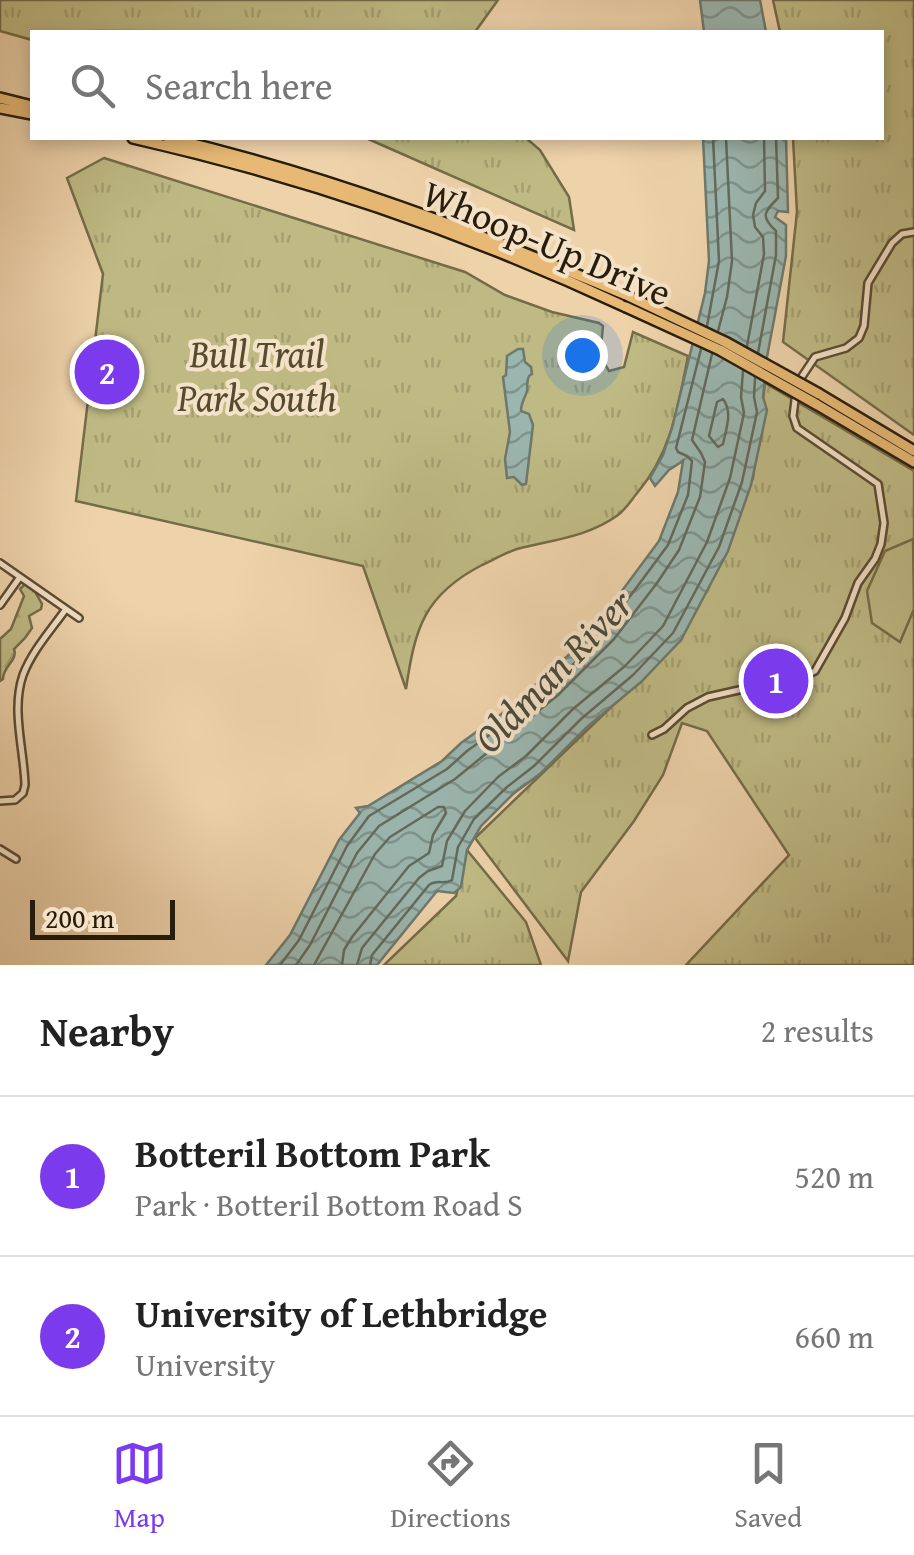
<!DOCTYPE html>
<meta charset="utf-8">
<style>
body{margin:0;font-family:"Gentium Book Plus",serif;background:#f2f2f2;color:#222}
.scale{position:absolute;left:30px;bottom:25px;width:145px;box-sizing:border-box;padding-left:10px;border:5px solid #281d0b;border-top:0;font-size:28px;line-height:35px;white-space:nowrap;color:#281d0b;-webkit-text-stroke:8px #f4e2c8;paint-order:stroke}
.you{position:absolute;left:582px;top:355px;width:35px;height:35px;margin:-25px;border:8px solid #fff;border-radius:50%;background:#1a73e8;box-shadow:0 0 0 15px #1a73e833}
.badge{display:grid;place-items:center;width:65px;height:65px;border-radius:50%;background:#7c3aed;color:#fff;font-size:32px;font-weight:700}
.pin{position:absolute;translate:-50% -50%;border:5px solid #fff;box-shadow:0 2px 10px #0006}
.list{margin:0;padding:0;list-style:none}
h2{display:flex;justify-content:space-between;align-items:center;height:130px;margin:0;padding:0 40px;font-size:42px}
h2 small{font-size:32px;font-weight:400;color:#767676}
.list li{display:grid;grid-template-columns:65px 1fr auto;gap:30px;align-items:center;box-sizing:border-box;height:160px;padding:0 40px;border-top:2px solid #e0e0e0}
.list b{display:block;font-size:38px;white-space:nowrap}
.list p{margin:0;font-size:32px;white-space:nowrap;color:#767676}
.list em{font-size:32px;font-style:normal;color:#767676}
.icon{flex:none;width:55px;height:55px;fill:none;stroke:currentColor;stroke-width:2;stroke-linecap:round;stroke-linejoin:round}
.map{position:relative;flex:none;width:914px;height:965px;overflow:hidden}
.search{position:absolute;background:#fff;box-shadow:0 5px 15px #0003;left:30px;right:30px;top:30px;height:110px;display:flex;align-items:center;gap:25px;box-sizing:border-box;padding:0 35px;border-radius:0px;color:#767676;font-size:38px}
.sheet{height:450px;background:#fff}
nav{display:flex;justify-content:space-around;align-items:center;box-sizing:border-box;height:140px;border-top:2px solid #e0e0e0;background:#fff;font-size:28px;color:#767676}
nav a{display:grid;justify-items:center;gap:5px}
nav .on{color:#7c3aed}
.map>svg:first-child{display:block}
</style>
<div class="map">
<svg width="914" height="965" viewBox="0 0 914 965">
<defs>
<pattern id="forest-firs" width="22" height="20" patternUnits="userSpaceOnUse" patternTransform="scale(2.5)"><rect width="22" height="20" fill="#bfba84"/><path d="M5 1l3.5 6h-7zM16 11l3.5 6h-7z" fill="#a49f71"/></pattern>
<pattern id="park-tufts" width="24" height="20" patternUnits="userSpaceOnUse" patternTransform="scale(2.5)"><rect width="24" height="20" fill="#bfba84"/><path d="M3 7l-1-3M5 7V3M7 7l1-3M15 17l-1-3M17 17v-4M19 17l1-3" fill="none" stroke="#a49f71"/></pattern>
<pattern id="water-waves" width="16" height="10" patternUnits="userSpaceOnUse" patternTransform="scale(2.5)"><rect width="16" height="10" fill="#9bb6af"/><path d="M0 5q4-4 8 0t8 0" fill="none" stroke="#7e938d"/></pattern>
</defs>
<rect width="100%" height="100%" fill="#eed2aa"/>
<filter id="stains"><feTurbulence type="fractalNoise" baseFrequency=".002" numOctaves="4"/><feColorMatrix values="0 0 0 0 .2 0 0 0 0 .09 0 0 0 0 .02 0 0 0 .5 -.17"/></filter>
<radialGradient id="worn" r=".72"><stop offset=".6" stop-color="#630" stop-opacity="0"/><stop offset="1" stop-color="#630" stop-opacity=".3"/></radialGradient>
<!-- forest -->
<path fill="url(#forest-firs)" stroke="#746c48" stroke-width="2.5" d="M25,584L34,590L42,604L41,609L29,616L32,628L25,638L14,649C18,661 3,666 3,679L0,681V639L11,629L24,596L20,589Z"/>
<!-- park -->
<path fill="url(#park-tufts)" stroke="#746c48" stroke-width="2.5" d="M0,0H498L475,32L99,31L32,32V40L0,31Z
M773,0H914V435L783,342L797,212L793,138H882V32H780Z
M366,138H526L540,150L569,197L574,230Z
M104,158L465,272L505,295L552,312L599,323L603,326L600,356L609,371L624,367L633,332L688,356C678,406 672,451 638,492C632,499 626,509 618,515C588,537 552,540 517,549C505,553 493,560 482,565C424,595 415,628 406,689L363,566L76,501L103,274L67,178Z
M765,383L914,471V965H686L789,855L707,731L682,723L663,775L634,821L581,892L568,961L475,838L681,640L753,478Z
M467,850L526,922L541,965H384L456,896Z"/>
<!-- garden -->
<path fill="#bfba84" stroke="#746c48" stroke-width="2.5" d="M913,539L914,609L900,642L872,623L867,591L885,551Z"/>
<!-- water -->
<path fill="url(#water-waves)" stroke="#6d796d" stroke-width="2.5" d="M700,0H760L766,32H704Z
M703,138H786L788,212L778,211L775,217L786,225V256L767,357L763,397L767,410L751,485L728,551L681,640L641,682L587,727L541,773L513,794L481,826L467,850L461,887L454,893L437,891L377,965H266L290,935L339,840L360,813L356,808L368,806L442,761L461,743L507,710L572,652L598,623L659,541L678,492L683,461L669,470L655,486L650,478L663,455L672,428L705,293L709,261Z
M518,349H523L525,362L531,367L532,374L529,376C526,382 528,386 527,391C525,398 521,403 521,411L529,414L533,425L526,484L522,485L514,477L507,478L505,459L510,432L503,377L506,375L507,356Z"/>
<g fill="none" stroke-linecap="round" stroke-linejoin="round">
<!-- shore -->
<path stroke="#626a5d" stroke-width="2.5" d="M707,326L719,261L713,138
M718,331L727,297L732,261L726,138
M747,346L764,254L763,237L755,227L753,215L756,203L765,191L764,138
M758,353L776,255V231C760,216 764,212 778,198L776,138
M723,399C733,412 726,429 723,444L718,447L709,436L717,402Z
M280,965L299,940L347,846L369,816L447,769L467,751L513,718L579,659L605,630L668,545L688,495L692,461L687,456L678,452L676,448L701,349
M296,965L310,945L357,853L379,826L455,779L558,695L614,639L657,583L679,550L700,497L705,462L701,453L692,440L712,354
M314,965L375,854L390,837L438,807H444L446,813L433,835L429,853L409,866L352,937L344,950L342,965
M357,965L362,948L419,878L428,871L442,866L447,841L465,811L498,777L526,756L573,709L625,666L663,626L707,542L730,478L744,413L741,397L743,371
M370,965L372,955L429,885C437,879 445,885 452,880L458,847L474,819L507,787L534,766L581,719L633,675L673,633L719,547L742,482L757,412L754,397L755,378"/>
<!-- minor casing -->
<g stroke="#5a4a33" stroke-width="10">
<path id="minor" d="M799,381L815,357L846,348L859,338L864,326L868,283L892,243L902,234L914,232
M0,563L79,618
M0,605L20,577
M652,735L664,729L687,708L708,697L809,674L815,671L845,618L858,583L875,559L881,544L884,523L878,484L797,428L793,416L796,392
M0,801L15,800L23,793L25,785C24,749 11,710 23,675C32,651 51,630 66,609
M0,849L16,859"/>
</g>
<!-- highway casing -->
<g stroke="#281d0b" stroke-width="14">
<path id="highway" d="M0,98L32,106
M0,108L32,114
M133,138C304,177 468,233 626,307
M168,138C326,175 477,232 626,295
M819,394L914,451
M816,404L914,462"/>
</g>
<!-- minor -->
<use href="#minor" stroke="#f4e2c8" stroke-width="5"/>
<!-- highway -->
<use href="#highway" stroke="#e7b975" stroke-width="9"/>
<!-- highway-bridge casing -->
<g stroke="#281d0b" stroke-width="14" stroke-linecap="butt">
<path id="highway-bridge" d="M626,295L725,342L819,394
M626,307L720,350L816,404"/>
</g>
<!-- highway-bridge -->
<use href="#highway-bridge" stroke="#e7b975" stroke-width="9"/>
</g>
<g text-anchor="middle" stroke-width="8" stroke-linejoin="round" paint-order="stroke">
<!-- street labels -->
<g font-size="38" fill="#281d0b" stroke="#f4e2c8">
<text transform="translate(547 243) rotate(23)" y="13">Whoop-Up Drive</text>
</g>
<!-- park labels -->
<g font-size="38" font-style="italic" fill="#554c2f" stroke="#f4e2c8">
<text x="257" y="367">Bull Trail<tspan x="257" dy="44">Park South</tspan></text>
</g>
<!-- water labels -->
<g font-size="40" font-style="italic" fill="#4a4b3c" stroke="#f4e2c8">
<text transform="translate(553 671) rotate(-46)" y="14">Oldman River</text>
</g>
</g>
<rect width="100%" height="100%" filter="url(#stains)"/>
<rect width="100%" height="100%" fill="url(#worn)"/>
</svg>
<div class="scale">200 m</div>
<div class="you"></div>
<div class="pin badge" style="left:776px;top:681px">1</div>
<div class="pin badge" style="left:107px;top:372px">2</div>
<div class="search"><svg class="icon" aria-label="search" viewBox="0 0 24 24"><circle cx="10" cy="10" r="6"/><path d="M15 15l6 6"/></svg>Search here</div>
</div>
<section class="sheet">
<h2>Nearby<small>2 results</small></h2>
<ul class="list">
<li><span class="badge">1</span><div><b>Botteril Bottom Park</b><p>Park · Botteril Bottom Road S</p></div><em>520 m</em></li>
<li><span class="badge">2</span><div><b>University of Lethbridge</b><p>University</p></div><em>660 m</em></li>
</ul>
</section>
<nav>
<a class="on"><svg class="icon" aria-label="map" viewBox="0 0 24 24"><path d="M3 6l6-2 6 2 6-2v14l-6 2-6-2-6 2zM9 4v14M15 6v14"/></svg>Map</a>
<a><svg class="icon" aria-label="directions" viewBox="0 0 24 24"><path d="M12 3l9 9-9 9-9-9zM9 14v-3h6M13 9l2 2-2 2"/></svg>Directions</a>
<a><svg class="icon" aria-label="saved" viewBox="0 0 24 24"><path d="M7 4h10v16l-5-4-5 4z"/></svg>Saved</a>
</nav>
